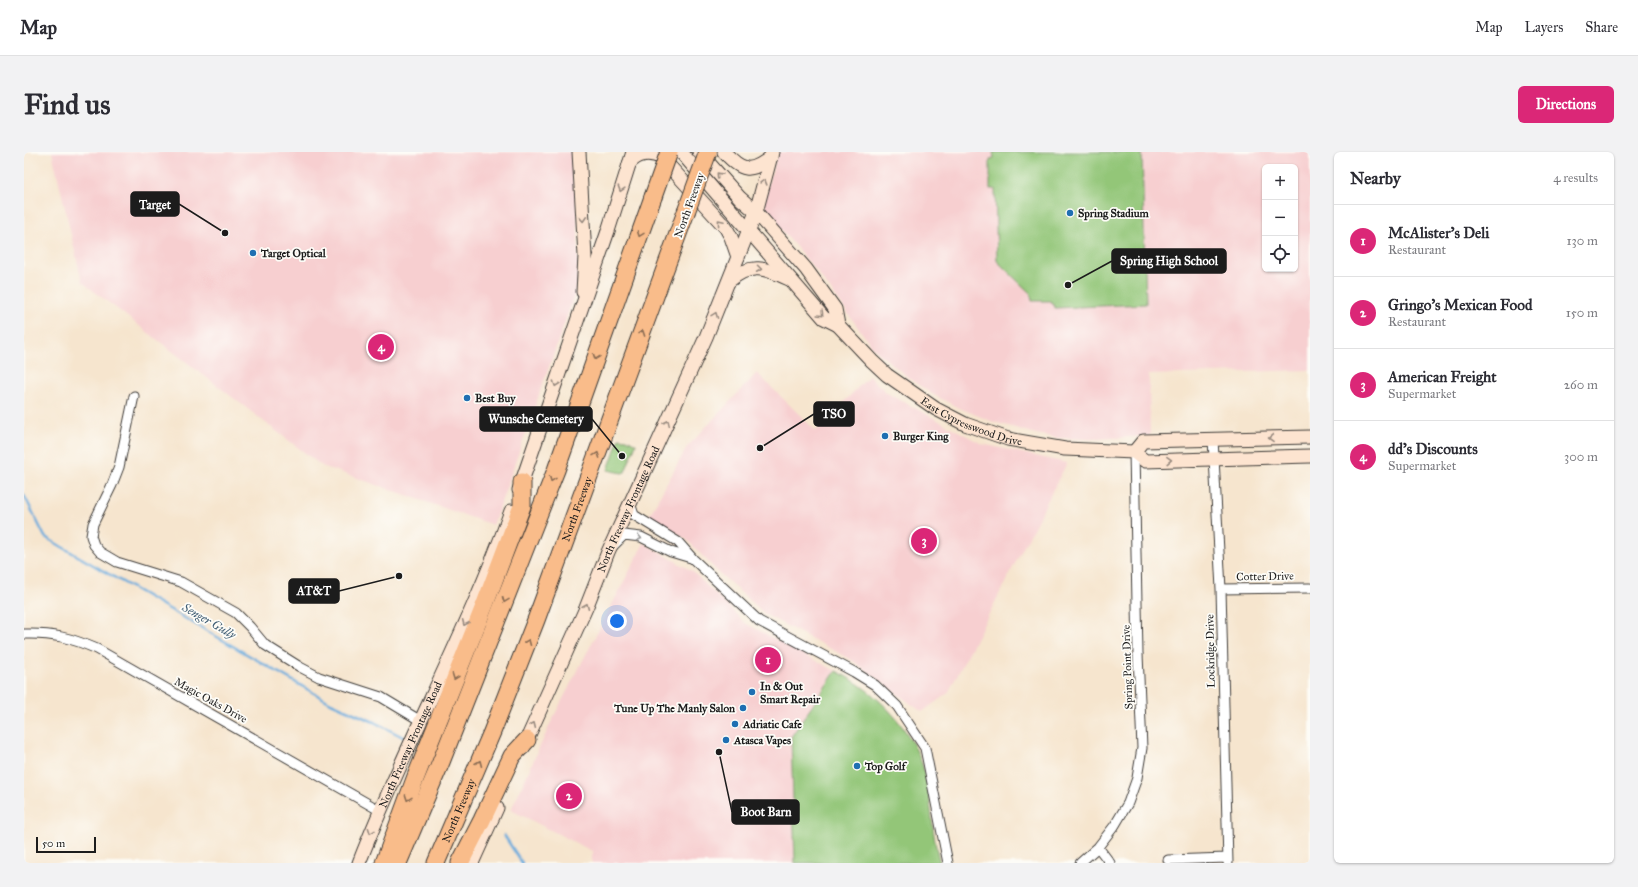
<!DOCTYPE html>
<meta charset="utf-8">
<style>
body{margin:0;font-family:"IM FELL Great Primer",serif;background:#f2f2f3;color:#2b2b33}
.controls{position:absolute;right:12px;top:12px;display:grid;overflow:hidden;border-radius:6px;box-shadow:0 1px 3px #0004}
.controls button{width:36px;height:36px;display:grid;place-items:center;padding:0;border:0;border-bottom:1px solid #e1e1e2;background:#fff;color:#2b2b33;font:20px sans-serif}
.scale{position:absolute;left:12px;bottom:10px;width:60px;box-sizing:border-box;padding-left:4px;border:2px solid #1c1c1c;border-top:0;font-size:11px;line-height:14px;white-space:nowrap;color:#1c1c1c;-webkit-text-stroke:3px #fdfcf7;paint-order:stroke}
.you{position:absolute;left:593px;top:469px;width:14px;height:14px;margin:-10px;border:3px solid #fff;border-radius:50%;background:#1a73e8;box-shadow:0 0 0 6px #1a73e833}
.badge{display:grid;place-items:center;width:26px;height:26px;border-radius:50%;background:#db2777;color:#fff;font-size:13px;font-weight:700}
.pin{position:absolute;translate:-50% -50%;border:2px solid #fff;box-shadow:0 1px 4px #0006}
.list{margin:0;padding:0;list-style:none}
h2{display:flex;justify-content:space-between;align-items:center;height:52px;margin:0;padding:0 16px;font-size:17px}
h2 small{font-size:13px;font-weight:400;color:#7c7c81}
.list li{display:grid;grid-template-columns:26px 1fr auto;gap:12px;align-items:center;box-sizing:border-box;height:72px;padding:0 16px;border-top:1px solid #e1e1e2}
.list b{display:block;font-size:15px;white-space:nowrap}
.list p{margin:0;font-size:13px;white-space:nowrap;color:#7c7c81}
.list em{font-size:13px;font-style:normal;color:#7c7c81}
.icon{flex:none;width:22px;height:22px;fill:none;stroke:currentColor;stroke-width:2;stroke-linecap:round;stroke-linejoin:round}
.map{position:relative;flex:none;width:1286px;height:711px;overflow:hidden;border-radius:6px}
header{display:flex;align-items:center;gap:24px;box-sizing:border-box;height:56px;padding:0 20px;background:#fff;border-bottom:1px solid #e1e1e2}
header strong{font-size:19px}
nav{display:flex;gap:22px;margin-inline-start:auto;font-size:14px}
.intro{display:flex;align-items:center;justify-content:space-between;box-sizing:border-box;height:96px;padding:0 24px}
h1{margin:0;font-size:28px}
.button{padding:10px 18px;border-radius:6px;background:#db2777;color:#fff;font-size:14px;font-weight:700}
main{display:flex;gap:24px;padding:0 24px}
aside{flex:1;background:#fff;border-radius:6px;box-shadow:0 1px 3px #0004}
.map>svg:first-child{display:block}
</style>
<header>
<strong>Map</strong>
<nav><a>Map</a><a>Layers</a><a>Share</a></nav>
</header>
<div class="intro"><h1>Find us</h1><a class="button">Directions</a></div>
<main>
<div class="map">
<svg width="1286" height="711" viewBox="0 0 1286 711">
<rect width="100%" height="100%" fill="#fdfcf7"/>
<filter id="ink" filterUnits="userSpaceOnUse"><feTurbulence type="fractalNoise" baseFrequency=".025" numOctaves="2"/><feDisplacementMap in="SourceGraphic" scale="8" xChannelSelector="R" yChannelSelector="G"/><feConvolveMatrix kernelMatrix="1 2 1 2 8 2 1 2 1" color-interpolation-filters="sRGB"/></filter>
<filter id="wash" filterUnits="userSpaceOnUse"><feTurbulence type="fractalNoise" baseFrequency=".012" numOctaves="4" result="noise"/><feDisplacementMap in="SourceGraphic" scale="16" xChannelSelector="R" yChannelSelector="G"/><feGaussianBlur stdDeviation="0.9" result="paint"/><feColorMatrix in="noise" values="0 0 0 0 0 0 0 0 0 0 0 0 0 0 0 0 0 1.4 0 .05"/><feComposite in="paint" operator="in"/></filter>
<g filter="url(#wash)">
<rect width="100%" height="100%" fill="#f6e5ce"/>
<!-- built -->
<path fill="#f7cfd0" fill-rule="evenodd" d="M28,0H552L555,130L469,373L298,314L58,130Z
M754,0H1286V218L1125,223L1126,284L1069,287L1033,286L1012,282L967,269L933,255L908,242L886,227L850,197L794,121L746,64L742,57L740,49L741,43ZM1241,15H1271V117H1241Z
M733,221L792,279L845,224L863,241L958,292L1043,311L924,541L898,560L826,507L742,463L693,419L663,388L625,364L663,295Z
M620,391L668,419L721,471L812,519L767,585L771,711H568V699L487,658L529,566Z"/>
<!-- green -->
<path fill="#93c678" stroke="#58714a" d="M969,0H1118L1122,152L1031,156L1030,152L1026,149H1008L1007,142L973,109L971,37H966V7L970,6Z
M595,286L603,287L612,292L601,320L598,321L584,318Z
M812,519C856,541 892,580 903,629C908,656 908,685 916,711H771L767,585Z"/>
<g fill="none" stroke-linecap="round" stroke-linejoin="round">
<!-- stream -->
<path stroke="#68abdd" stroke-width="2.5" d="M0,343L21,385L307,551L350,570L383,587
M480,683L498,711"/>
</g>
</g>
<g filter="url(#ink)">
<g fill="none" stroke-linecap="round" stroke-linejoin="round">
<!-- minor casing -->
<g stroke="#3d3a37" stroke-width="11">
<path id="minor" d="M110,244L95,315L88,333L69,372L67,384L70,393L76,400L93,410L157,430L212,461L226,475L241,493L276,515L295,525L357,545L397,569
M1189,287L1197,437L1204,711
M606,351L610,363L654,390L669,407L735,469L830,520L851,533L873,554L901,596L924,711
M589,394L600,383L617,385L647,400L667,406
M1197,437L1286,436
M0,482C29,481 47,486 73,497L355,658
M1074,695L1086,711
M1144,708L1203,706
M1056,711L1074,695L1091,673L1104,651L1113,626L1118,596L1114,502L1110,300"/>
</g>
<!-- secondary casing -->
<g stroke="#3d3a37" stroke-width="15">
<g id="secondary">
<path d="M555,0L561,104L559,140"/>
<path id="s1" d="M657,0L800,166L814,173L848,209L863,223L912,257L941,272L984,287L1041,297L1110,300L1121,309L1286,304"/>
<path d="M675,0L716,46L732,60L782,117L811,157L814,173"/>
<path d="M700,0C718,19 726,22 747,5"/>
<path d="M605,12C614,1 625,0 638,6L702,76L707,85L714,105"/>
<path d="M705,129C727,110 741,116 765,127"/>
<path d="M1110,300L1119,289L1286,285"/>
<path d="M495,338L584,79L609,0"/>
<path id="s2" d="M499,596L562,456L584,400L682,185L732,60L748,0"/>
<path id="s3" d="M335,711C381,592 444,479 487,359"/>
<path d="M448,711L473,656"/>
</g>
</g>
<!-- motorway casing -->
<g stroke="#3d3a37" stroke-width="19">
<g id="motorway">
<path d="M360,711L391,627L461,452L498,354V330"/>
<path d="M374,711L417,610L532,318L629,45"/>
<path id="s4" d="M412,711L468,580L512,468L662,60"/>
<path d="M436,711L458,668L488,604L503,588"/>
</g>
</g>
<!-- minor -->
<use href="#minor" stroke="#fff" stroke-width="9"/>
<!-- secondary -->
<use href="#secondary" stroke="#fde4d0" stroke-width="13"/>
<!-- motorway -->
<use href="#motorway" stroke="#f9bc8a" stroke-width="17"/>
<!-- motorway-bridge casing -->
<g stroke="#3d3a37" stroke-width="19" stroke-linecap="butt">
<path id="motorway-bridge" d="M629,45L645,0
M662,60L684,0"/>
</g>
<!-- motorway-bridge -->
<use href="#motorway-bridge" stroke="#f9bc8a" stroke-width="17"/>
</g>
<!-- one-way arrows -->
<defs><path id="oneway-chevron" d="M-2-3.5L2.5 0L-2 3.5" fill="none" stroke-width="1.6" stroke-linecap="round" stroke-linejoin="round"/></defs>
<g stroke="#988a7f">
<use href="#oneway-chevron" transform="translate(695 23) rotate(-132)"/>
<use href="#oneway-chevron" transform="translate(740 30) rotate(-74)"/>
<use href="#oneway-chevron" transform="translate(597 37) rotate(107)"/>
<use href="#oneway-chevron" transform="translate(559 67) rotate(87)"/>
<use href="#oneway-chevron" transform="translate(696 70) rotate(-130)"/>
<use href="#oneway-chevron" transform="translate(735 117) rotate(7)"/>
<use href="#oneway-chevron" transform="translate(797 162) rotate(46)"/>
<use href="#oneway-chevron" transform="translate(691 163) rotate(-69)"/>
<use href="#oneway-chevron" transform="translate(532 232) rotate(109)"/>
<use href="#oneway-chevron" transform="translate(643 271) rotate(-65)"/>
<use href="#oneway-chevron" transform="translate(1247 286) rotate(179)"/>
<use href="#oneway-chevron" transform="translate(1145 308) rotate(-2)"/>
<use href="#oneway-chevron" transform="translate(562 454) rotate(-67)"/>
<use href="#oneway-chevron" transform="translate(441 471) rotate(114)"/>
<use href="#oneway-chevron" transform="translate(509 573) rotate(-66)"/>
<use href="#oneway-chevron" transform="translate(347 679) rotate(111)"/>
</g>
<g stroke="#8a6c53">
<use href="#oneway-chevron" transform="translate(616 82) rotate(110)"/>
<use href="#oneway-chevron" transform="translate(618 181) rotate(-70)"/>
<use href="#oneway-chevron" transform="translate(572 205) rotate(110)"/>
<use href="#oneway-chevron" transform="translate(573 303) rotate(-70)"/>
<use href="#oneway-chevron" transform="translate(528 327) rotate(111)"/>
<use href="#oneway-chevron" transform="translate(481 448) rotate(111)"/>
<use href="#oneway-chevron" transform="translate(504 490) rotate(-68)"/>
<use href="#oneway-chevron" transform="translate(431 525) rotate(111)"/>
<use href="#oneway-chevron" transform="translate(455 611) rotate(-67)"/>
<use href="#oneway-chevron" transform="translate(384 646) rotate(110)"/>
</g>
<use stroke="#999" href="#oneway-chevron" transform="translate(615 386) rotate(14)"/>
</g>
<!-- markers -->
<g fill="#1f6fb2" stroke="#fdfcf7" stroke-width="1.5">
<circle cx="1046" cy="61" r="4"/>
<circle cx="229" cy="101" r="4"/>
<circle cx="443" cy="246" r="4"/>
<circle cx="861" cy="284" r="4"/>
<circle cx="728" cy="540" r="4"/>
<circle cx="719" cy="556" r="4"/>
<circle cx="711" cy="572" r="4"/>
<circle cx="702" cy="588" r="4"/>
<circle cx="833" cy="614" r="4"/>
</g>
<g text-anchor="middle" stroke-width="3.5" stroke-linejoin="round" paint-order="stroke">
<!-- street labels -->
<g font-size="11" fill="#1c1c1c" stroke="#fdfcf7">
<text transform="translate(665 53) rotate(-70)" y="4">North Freeway</text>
<text dy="4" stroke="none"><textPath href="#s1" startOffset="402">East Cypresswood Drive</textPath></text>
<text dy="4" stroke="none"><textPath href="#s4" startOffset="381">North Freeway</textPath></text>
<text dy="4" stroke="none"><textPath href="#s2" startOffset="261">North Freeway Frontage Road</textPath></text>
<text transform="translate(1241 424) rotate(-1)" y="4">Cotter Drive</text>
<text transform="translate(1186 499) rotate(-91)" y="4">Lockridge Drive</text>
<text transform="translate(1103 515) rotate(-92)" y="4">Spring Point Drive</text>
<text transform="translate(187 548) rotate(29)" y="4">Magic Oaks Drive</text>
<text dy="4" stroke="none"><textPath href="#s3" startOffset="129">North Freeway Frontage Road</textPath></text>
<text dy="4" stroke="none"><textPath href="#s4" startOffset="57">North Freeway</textPath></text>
</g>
<!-- poi labels -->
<g font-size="11" font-weight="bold" fill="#1c1c1c" stroke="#fdfcf7" text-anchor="start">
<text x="1054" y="65">Spring Stadium</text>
<text x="237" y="105">Target Optical</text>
<text x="451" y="250">Best Buy</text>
<text x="869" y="288">Burger King</text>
<text x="736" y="538">In &amp; Out<tspan x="736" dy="13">Smart Repair</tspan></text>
<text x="711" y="560" text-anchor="end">Tune Up The Manly Salon</text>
<text x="719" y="576">Adriatic Cafe</text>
<text x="710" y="592">Atasca Vapes</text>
<text x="841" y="618">Top Golf</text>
</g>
<!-- water labels -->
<g font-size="12" font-style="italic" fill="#3e5c73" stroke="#fdfcf7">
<text transform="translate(185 469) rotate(30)" y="4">Senger Gully</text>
</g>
</g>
<!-- callouts -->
<path fill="none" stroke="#1c1c1c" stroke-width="1.5" d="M201 81L155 52M1044 133L1088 109M736 296L790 262M598 304L568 267M375 424L315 439M695 600L708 660"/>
<g fill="#1c1c1c" stroke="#fdfcf7" stroke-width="1.5">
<circle cx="201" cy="81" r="4"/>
<circle cx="1044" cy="133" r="4"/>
<circle cx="736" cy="296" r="4"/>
<circle cx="598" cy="304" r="4"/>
<circle cx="375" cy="424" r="4"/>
<circle cx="695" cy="600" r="4"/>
</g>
<g fill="#1c1c1c" stroke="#1c1c1c" stroke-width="1.5">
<rect x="107" y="40" width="48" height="24" rx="4"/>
<rect x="1088" y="97" width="114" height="24" rx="4"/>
<rect x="790" y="250" width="40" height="24" rx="4"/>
<rect x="456" y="255" width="112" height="24" rx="4"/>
<rect x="265" y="427" width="50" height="24" rx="4"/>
<rect x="708" y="648" width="67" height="24" rx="4"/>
</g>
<g font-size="12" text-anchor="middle" font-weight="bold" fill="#fff">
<text x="131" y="57">Target</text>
<text x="1145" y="113">Spring High School</text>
<text x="810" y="266">TSO</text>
<text x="512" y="271">Wunsche Cemetery</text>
<text x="290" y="443">AT&amp;T</text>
<text x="742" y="664">Boot Barn</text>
</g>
</svg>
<div class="controls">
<button>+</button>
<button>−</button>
<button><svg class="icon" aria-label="locate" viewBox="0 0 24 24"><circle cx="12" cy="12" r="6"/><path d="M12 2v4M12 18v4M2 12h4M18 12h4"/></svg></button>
</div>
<div class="scale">50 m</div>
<div class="you"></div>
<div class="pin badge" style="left:744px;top:508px">1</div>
<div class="pin badge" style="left:545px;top:644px">2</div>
<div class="pin badge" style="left:900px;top:389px">3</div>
<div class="pin badge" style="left:357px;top:195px">4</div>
</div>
<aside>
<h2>Nearby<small>4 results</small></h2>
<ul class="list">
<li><span class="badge">1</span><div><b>McAlister's Deli</b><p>Restaurant</p></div><em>130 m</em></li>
<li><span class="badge">2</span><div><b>Gringo's Mexican Food</b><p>Restaurant</p></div><em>150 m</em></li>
<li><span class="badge">3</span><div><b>American Freight</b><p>Supermarket</p></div><em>260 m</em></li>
<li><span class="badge">4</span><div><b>dd's Discounts</b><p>Supermarket</p></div><em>300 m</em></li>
</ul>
</aside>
</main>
